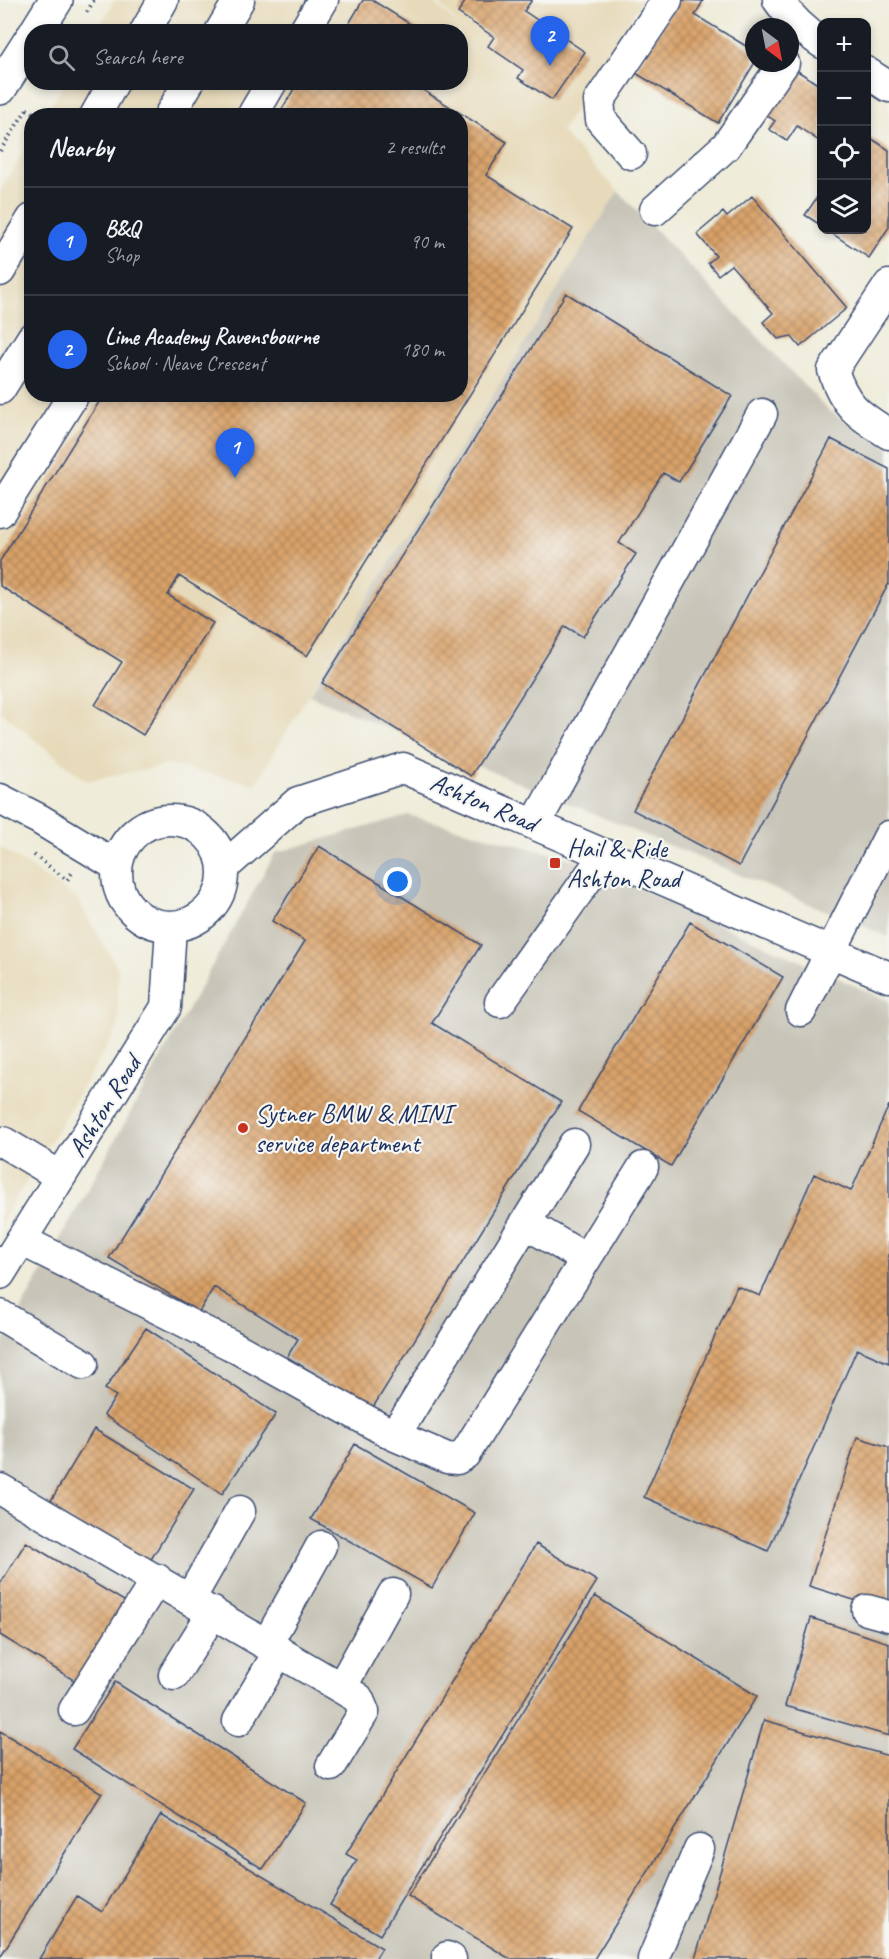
<!DOCTYPE html>
<meta charset="utf-8">
<style>
body{margin:0;font-family:Caveat,sans-serif;background:#242831;color:#f1f3f6}
.controls{position:absolute;right:18px;top:18px;display:grid;overflow:hidden;border-radius:12px;box-shadow:0 3px 9px #0003}
.controls button{width:54px;height:54px;display:grid;place-items:center;padding:0;border:0;border-bottom:2px solid #363941;background:#171b24;color:#f1f3f6;font:30px sans-serif}
.compass{position:absolute;left:745px;top:18px;width:54px;height:54px;border-radius:50%;background:#171b24;box-shadow:0 3px 9px #0003;rotate:148deg}
.you{position:absolute;left:398px;top:882px;width:21px;height:21px;margin:-15px;border:4px solid #fff;border-radius:50%;background:#1a73e8;box-shadow:0 0 0 9px #1a73e833}
.badge{display:grid;place-items:center;width:39px;height:39px;border-radius:50%;background:#2563eb;color:#fff;font-size:20px;font-weight:700}
.pin{position:absolute;translate:-50% -50px;filter:drop-shadow(0 2px 3px #0008)}
.pin::after{content:'';position:absolute;top:32px;width:21px;height:18px;background:inherit;clip-path:polygon(0 0,100% 0,50% 100%)}
.list{margin:0;padding:0;list-style:none}
h2{display:flex;justify-content:space-between;align-items:center;height:78px;margin:0;padding:0 24px;font-size:26px}
h2 small{font-size:20px;font-weight:400;color:#9ea1a6}
.list li{display:grid;grid-template-columns:39px 1fr auto;gap:18px;align-items:center;box-sizing:border-box;height:108px;padding:0 24px;border-top:2px solid #363941}
.list b{display:block;font-size:22px;white-space:nowrap}
.list p{margin:0;font-size:20px;white-space:nowrap;color:#9ea1a6}
.list em{font-size:20px;font-style:normal;color:#9ea1a6}
.icon{flex:none;width:33px;height:33px;fill:none;stroke:currentColor;stroke-width:2;stroke-linecap:round;stroke-linejoin:round}
.map{position:relative;flex:none;width:889px;height:1959px;overflow:hidden}
.search{position:absolute;background:#171b24;box-shadow:0 3px 9px #0003;left:24px;top:24px;width:444px;height:66px;display:flex;align-items:center;gap:15px;box-sizing:border-box;padding:0 21px;border-radius:24px;color:#9ea1a6;font-size:22px}
.panel{position:absolute;background:#171b24;box-shadow:0 3px 9px #0003;left:24px;top:108px;width:444px;height:294px;border-radius:24px}
.map>svg:first-child{display:block}
</style>
<div class="map">
<svg width="889" height="1959" viewBox="0 0 889 1959">
<defs>
<pattern id="building-cross-hatch" width="8" height="8" patternUnits="userSpaceOnUse" patternTransform="scale(1.5)"><rect width="8" height="8" fill="#d9a168"/><path d="M0 0l8 8M0 8l8-8" fill="none" stroke="#af8459"/></pattern>
</defs>
<rect width="100%" height="100%" fill="#f6f6f2"/>
<filter id="ink" filterUnits="userSpaceOnUse"><feTurbulence type="fractalNoise" baseFrequency=".0167" numOctaves="2"/><feDisplacementMap in="SourceGraphic" scale="12" xChannelSelector="R" yChannelSelector="G"/><feConvolveMatrix kernelMatrix="1 2 1 2 8 2 1 2 1" color-interpolation-filters="sRGB"/></filter>
<filter id="wash" filterUnits="userSpaceOnUse"><feTurbulence type="fractalNoise" baseFrequency=".008" numOctaves="4" result="noise"/><feDisplacementMap in="SourceGraphic" scale="24" xChannelSelector="R" yChannelSelector="G"/><feGaussianBlur stdDeviation="1.35" result="paint"/><feColorMatrix in="noise" values="0 0 0 0 0 0 0 0 0 0 0 0 0 0 0 0 0 1.4 0 .05"/><feComposite in="paint" operator="in"/></filter>
<g filter="url(#wash)">
<rect width="100%" height="100%" fill="#efecd9"/>
<!-- built -->
<path fill="#e7daba" d="M115,0H432L465,32L436,0H642L561,132L618,191L474,427L407,544L337,646L256,784L169,765L86,781L0,711V191L31,139L32,394H460V116L45,115L65,83L460,82V32L96,31Z
M0,847L77,899L118,969V1028L0,1225Z"/>
<!-- industrial -->
<path fill="#c8c4b8" d="M618,191L828,410L889,448V937L309,695Z
M408,815L575,860L889,1001V1959H0V1347L275,853Z"/>
<g id="blocks">
<!-- building -->
<path fill="url(#building-cross-hatch)" d="M363,0H372L423,32H344Z
M466,0H532L524,11L585,52L552,100L518,78L523,70L488,46L494,37L458,13Z
M678,0L703,1L695,15L754,51V64L718,123L634,72Z
M790,66L822,87V143L797,126L787,141L769,129L775,121L759,110Z
M298,82H410L507,142L486,175L573,229L307,656L179,576L168,595L213,623L143,735L95,705L122,662L0,586V561L104,394H460V116H278Z
M866,135L889,150V227L869,258L827,230H866Z
M752,196L847,308L800,347L791,336L778,339L763,322L773,313L731,265L718,275L708,263L716,256L697,234L723,212L727,217Z
M818,196L822,198V226L805,215Z
M566,293L732,396L679,482L663,473L619,543L636,554L583,637L565,626L471,776L322,683Z
M831,439L889,469V583L739,866L633,810Z
M319,846L481,945L432,1023L561,1102L372,1409L287,1357L298,1339L214,1287L199,1312L109,1258L305,941L272,921Z
M690,922L783,977L671,1166L578,1111Z
M889,1105V1363L857,1349L768,1551L644,1497L737,1286L760,1296L814,1174L851,1191Z
M146,1328L276,1414L222,1494L104,1415L116,1396L105,1389Z
M94,1429L194,1489L147,1566L47,1507Z
M857,1437L889,1447V1611L809,1586Z
M355,1444L475,1513L432,1588L311,1519Z
M26,1542L129,1604L80,1684L0,1635V1584Z
M536,1544L597,1581L380,1935L330,1905L357,1860L346,1854Z
M595,1596L757,1696L594,1959H510L408,1896Z
M811,1618L889,1643V1736L785,1706Z
M115,1682L306,1803L263,1869L72,1749Z
M764,1720L889,1756V1959H695Z
M0,1731L102,1793L0,1957Z
M161,1815L382,1948L375,1959H39L77,1896L102,1912Z"/>
</g>
</g>
<g filter="url(#ink)">
<use href="#blocks" fill-opacity="0" stroke="#3b4b70" stroke-width="1.5"/>
<g fill="none" stroke-linecap="round" stroke-linejoin="round">
<!-- minor casing -->
<g stroke="#3b4b70" stroke-width="33">
<path id="minor" d="M778,0C790,18 804,31 822,43
M145,32L163,0
M220,32L239,0
M304,32L323,0
M866,72L889,87
M95,116L114,82
M169,116L189,82
M252,116L272,82
M631,154L601,120L599,101L667,0
M655,210L726,146L784,63
M0,271L32,219
M889,285L833,370C844,405 858,415 889,434
M0,389L32,338
M0,512L74,394
M0,799L39,819L117,866
M117 873a53 53 0 1 1 106 0a53 53 0 1 1-106 0Z
M535,824L762,414
M223,868L298,802L403,768L889,977
M500,1002L605,854
M801,1011L889,836
M3,1142L60,1176
M525,1223L586,1259
M21,1240L231,1345L393,1435L407,1416L574,1144
M0,1274L166,1007L171,927
M0,1315L83,1364
M393,1435L447,1458L457,1459L465,1454L643,1167
M0,1489L358,1698L364,1712L331,1766
M190,1599L240,1511
M867,1610L889,1616
M267,1644L321,1546
M174,1675L213,1612
M341,1688L393,1594
M74,1710L157,1579
M238,1721L279,1651
M447,1957L451,1959
M653,1959L699,1849"/>
</g>
<!-- highway casing -->
<g stroke="#3b4b70" stroke-width="36">
<path id="highway" d="M36,32L56,0
M0,88L32,38"/>
</g>
<!-- path -->
<path stroke="#3b4b70" stroke-width="4" stroke-dasharray="1.5 4.5" stroke-linecap="butt" d="M87,12L94,0
M27,109L38,116
M0,151L27,109
M34,855L67,880L72,873"/>
<!-- minor -->
<use href="#minor" stroke="#fff" stroke-width="30"/>
<!-- highway -->
<use href="#highway" stroke="#fff" stroke-width="33"/>
</g>
</g>
<!-- markers -->
<g fill="#c8321e" stroke="#f6f6f2" stroke-width="2">
<rect x="549" y="857" width="12" height="12" rx="3"/>
<circle cx="243" cy="1128" r="6"/>
</g>
<g text-anchor="middle" stroke-width="4.5" stroke-linejoin="round" paint-order="stroke">
<!-- street labels -->
<g font-size="26" fill="#1b2f5e" stroke="#f6f6f2">
<text transform="translate(484 802) rotate(23)" y="9">Ashton Road</text>
<text transform="translate(104 1106) rotate(-58)" y="9">Ashton Road</text>
</g>
<!-- poi labels -->
<g font-size="26" fill="#1b2f5e" stroke="#f6f6f2" text-anchor="start">
<text x="567" y="857">Hail &amp; Ride<tspan x="567" dy="30">Ashton Road</tspan></text>
<text x="255" y="1122">Sytner BMW &amp; MINI<tspan x="255" dy="30">service department</tspan></text>
</g>
</g>
</svg>
<div class="controls">
<button>+</button>
<button>−</button>
<button><svg class="icon" aria-label="locate" viewBox="0 0 24 24"><circle cx="12" cy="12" r="6"/><path d="M12 2v4M12 18v4M2 12h4M18 12h4"/></svg></button>
<button><svg class="icon" aria-label="layers" viewBox="0 0 24 24"><path d="M12 4l9 5-9 5-9-5zM3 14l9 5 9-5"/></svg></button>
</div>
<svg class="compass" viewBox="-18 -18 36 36"><path d="M0-13l5 13h-10z" fill="#e53935"/><path d="M0 13l5-13h-10z" fill="#9ea1a6"/></svg>
<div class="you"></div>
<div class="pin badge" style="left:235px;top:478px">1</div>
<div class="pin badge" style="left:550px;top:66px">2</div>
<div class="search"><svg class="icon" aria-label="search" viewBox="0 0 24 24"><circle cx="10" cy="10" r="6"/><path d="M15 15l6 6"/></svg>Search here</div>
<section class="panel">
<h2>Nearby<small>2 results</small></h2>
<ul class="list">
<li><span class="badge">1</span><div><b>B&amp;Q</b><p>Shop</p></div><em>90 m</em></li>
<li><span class="badge">2</span><div><b>Lime Academy Ravensbourne</b><p>School · Neave Crescent</p></div><em>180 m</em></li>
</ul>
</section>
</div>
